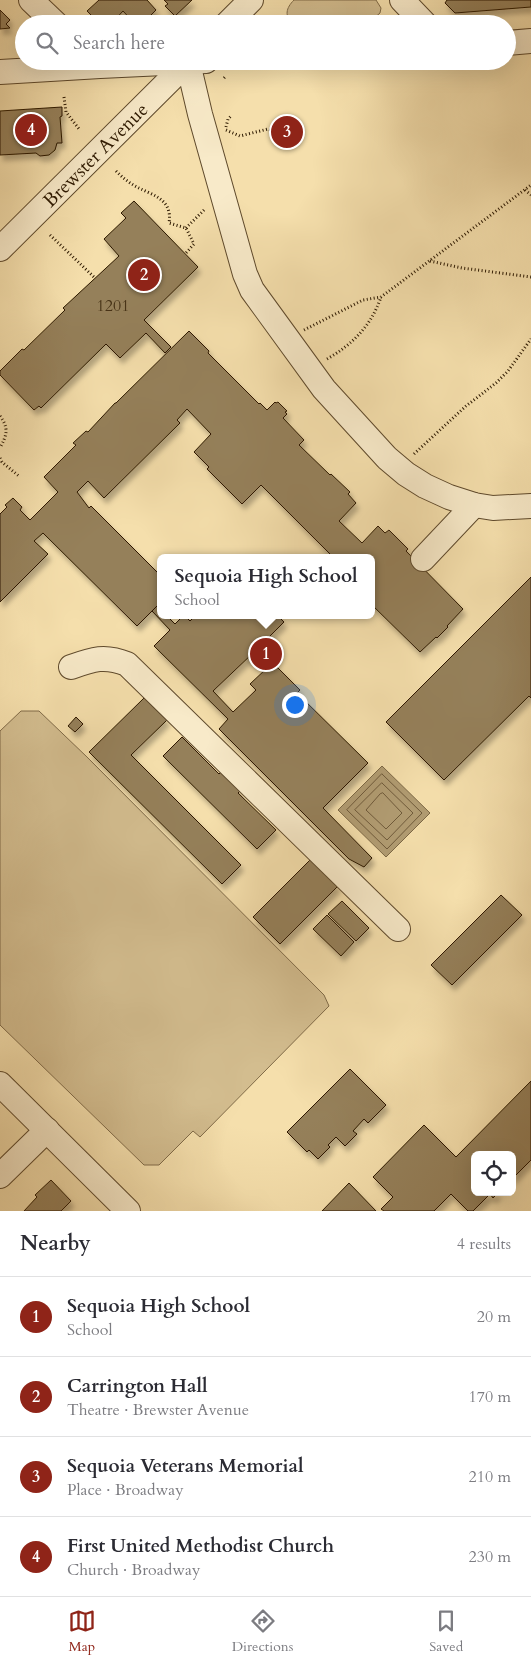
<!DOCTYPE html>
<meta charset="utf-8">
<style>
body{margin:0;font-family:Cardo,serif;background:#f2f2f3;color:#2b2b33}
.controls{position:absolute;right:15px;bottom:15px;display:grid;overflow:hidden;border-radius:8px;box-shadow:0 5px 20px #0002}
.controls button{width:45px;height:45px;display:grid;place-items:center;padding:0;border:0;border-bottom:1px solid #e1e1e2;background:#fff;color:#2b2b33;font:25px sans-serif}
.you{position:absolute;left:294px;top:704px;width:18px;height:18px;margin:-12px;border:4px solid #fff;border-radius:50%;background:#1a73e8;box-shadow:0 0 0 8px #1a73e833}
.badge{display:grid;place-items:center;width:32px;height:32px;border-radius:50%;background:#8f2418;color:#fff;font-size:16px;font-weight:700}
.pin{position:absolute;translate:-50% -50%;border:2px solid #fff;box-shadow:0 1px 5px #0006}
.popup{position:absolute;left:157px;top:554px;width:218px;height:65px;box-sizing:border-box;display:grid;place-content:center;border-radius:8px;background:#fff;filter:drop-shadow(0 1px 4px #0005);font-size:16px;white-space:nowrap;color:#7c7c81}
.popup b{font-size:19px;color:#2b2b33}
.popup::after{content:'';position:absolute;left:50%;top:100%;margin-left:-10px;border:10px solid transparent;border-top-color:#fff}
.list{margin:0;padding:0;list-style:none}
h2{display:flex;justify-content:space-between;align-items:center;height:65px;margin:0;padding:0 20px;font-size:21px}
h2 small{font-size:16px;font-weight:400;color:#7c7c81}
.list li{display:grid;grid-template-columns:32px 1fr auto;gap:15px;align-items:center;box-sizing:border-box;height:80px;padding:0 20px;border-top:1px solid #e1e1e2}
.list b{display:block;font-size:19px;white-space:nowrap}
.list p{margin:0;font-size:16px;white-space:nowrap;color:#7c7c81}
.list em{font-size:16px;font-style:normal;color:#7c7c81}
.icon{flex:none;width:28px;height:28px;fill:none;stroke:currentColor;stroke-width:2;stroke-linecap:round;stroke-linejoin:round}
.map{position:relative;flex:none;width:531px;height:1211px;overflow:hidden}
.search{position:absolute;background:#fff;box-shadow:0 5px 20px #0002;left:15px;right:15px;top:15px;height:55px;display:flex;align-items:center;gap:12px;box-sizing:border-box;padding:0 18px;border-radius:28px;color:#7c7c81;font-size:19px}
.sheet{height:385px;background:#fff}
nav{display:flex;justify-content:space-around;align-items:center;box-sizing:border-box;height:70px;border-top:1px solid #e1e1e2;background:#fff;font-size:14px;color:#7c7c81}
nav a{display:grid;justify-items:center;gap:2px}
nav .on{color:#8f2418}
.map>svg:first-child{display:block}
</style>
<div class="map">
<svg width="531" height="1211" viewBox="0 0 531 1211">
<defs>
<filter id="shadow"><feDropShadow dx="3" dy="5.5" stdDeviation="2.5" flood-color="#0004"/></filter>
</defs>
<rect width="100%" height="100%" fill="#f5dfac"/>
<filter id="stains"><feTurbulence type="fractalNoise" baseFrequency=".004" numOctaves="4"/><feColorMatrix values="0 0 0 0 .2 0 0 0 0 .09 0 0 0 0 .02 0 0 0 .5 -.17"/></filter>
<radialGradient id="worn" r=".72"><stop offset=".6" stop-color="#630" stop-opacity="0"/><stop offset="1" stop-color="#630" stop-opacity=".3"/></radialGradient>
<!-- green -->
<path fill="#d3bd8f" stroke="#806b48" d="M294,0H376L381,8L380,13L372,20L293,24C284,16 286,8 294,0Z
M21,711H39L87,757L324,995L329,1006L200,1137L193,1131L159,1165H144L0,1025V731Z"/>
<!-- water -->
<path fill="#b19c72" stroke="#7c6845" d="M382,766L430,813L386,857L338,810Z"/>
<g fill="none" stroke-linecap="round" stroke-linejoin="round">
<!-- shore -->
<path stroke="#6f5a3a" stroke-width="1" d="M382,774L422,813L387,849L347,810Z
M382,783L413,813L387,840L355,810Z
M383,793L402,813L386,829L366,810L380,794Z"/>
</g>
<!-- building -->
<path fill="#95805a" stroke="#2d1901" fill-rule="evenodd" filter="url(#shadow)" d="M99,0H147L156,10L142,24H135L123,11L111,24H100L87,11Z
M164,0H192L175,16L165,6L168,4Z
M447,0H531V7L455,13L445,3Z
M0,10L10,20L6,24L10,28L0,29Z
M62,107V116L60,117L62,143H57L55,150L49,155L40,156L36,153L0,155V111Z
M134,201L198,267L144,320L171,347L165,353L146,333L120,358L106,344L41,408L39,406L34,410L0,375V371L22,349L24,350L65,310L63,308L119,256L104,239L126,218L121,213Z
M189,331L209,351L208,353L259,404L260,403L267,410L275,402L276,403L278,402L287,411L285,412L287,414L283,418L304,440L299,445L330,475L331,474L350,492L348,494L356,503L339,521L362,543L378,526L385,533L389,530L408,549L406,551L463,609L447,626L448,627L437,638L436,637L420,652L371,604V558H334L261,485L242,504L207,469L209,467L194,452L211,434L187,409L177,420L180,423L104,498L88,481L77,492L89,508L91,506L161,576V602L137,626L43,533L34,541L48,554L0,602V514L7,507L5,505L13,498L22,507L20,510L30,520L58,492L44,477L76,445L73,443L86,431L88,432L115,403H116Z
M531,577V698L529,696L444,780L386,722Z
M157,606L161,610V615H166L175,624L184,615L190,621L196,615H277L284,622L258,648L300,690L297,693L368,763L323,808L372,858L364,867L349,859L219,729L228,719L154,646L170,630L152,611ZM253,653L267,668L250,684L256,690L233,712L213,691Z
M144,698L167,720L131,755L241,865L222,884L89,752Z
M76,717L83,724L75,732L68,726Z
M182,737L219,774L221,772L240,791L238,793L276,830L257,849L163,756Z
M311,859L338,886L280,944L253,917Z
M501,895L522,915L452,985L431,965Z
M342,901L369,928L356,941L328,914Z
M327,915L354,942L341,956L313,929Z
M350,1069L386,1105L368,1123L364,1119L353,1131L357,1134L345,1146L336,1137L328,1145L330,1147L318,1159L309,1150L307,1152L287,1132Z
M531,1081V1160L512,1179V1155H475V1192H499L493,1198L490,1194L473,1211H468L451,1194L434,1211H384L381,1209L393,1197L373,1177L424,1125L456,1157Z
M51,1180L71,1201L61,1211H24L37,1197L35,1195Z
M349,1183L376,1211H322Z"/>
<g fill="none" stroke-linecap="round" stroke-linejoin="round">
<!-- minor casing -->
<g stroke="#5f4a2c" stroke-width="26">
<g id="minor">
<path d="M31,0L56,24"/>
<path d="M402,0L425,24"/>
<path d="M227,24L251,0"/>
<path d="M507,43L531,41"/>
<path d="M188,63L200,114L245,274L252,290L324,389L387,458L406,474L425,486L449,497L474,505L493,508L531,506"/>
<path d="M0,72L100,66L206,61"/>
<path id="s1" d="M0,249L189,61"/>
<path d="M423,559L474,505"/>
<path d="M71,667C93,659 105,655 127,664L398,929"/>
<path d="M0,1084L128,1211"/>
<path d="M0,1176L47,1130"/>
</g>
</g>
<!-- path -->
<path stroke="#2d1901" stroke-width="3" stroke-dasharray="1 2.5" stroke-linecap="butt" d="M224,78L226,76
M64,97L66,112L79,129
M285,126L294,131L289,139L280,135Z
M226,127L228,119L231,116
M226,130L240,136L268,129L280,135
M116,171C122,177 128,182 135,186C151,195 173,198 169,223L186,228L194,244L186,253
M525,190L531,195
M186,228L205,209
M50,235L95,278
M430,261L462,268L531,277
M304,330L363,300L381,297L531,185
M327,359C353,344 371,326 381,297
M0,416C9,428 7,435 0,448
M414,454L466,406L496,383L508,371L531,339
M0,458L2,462L20,477"/>
<!-- minor -->
<use href="#minor" stroke="#f8eac9" stroke-width="24"/>
</g>
<g text-anchor="middle" stroke-width="4" stroke-linejoin="round" paint-order="stroke">
<!-- number labels -->
<g font-size="16" fill="#473317">
<text x="113" y="311">1201</text>
</g>
<!-- street labels -->
<g font-size="19" fill="#2d1901" stroke="#f8eac9">
<text dy="7" stroke="none"><textPath href="#s1" startOffset="134">Brewster Avenue</textPath></text>
</g>
</g>
<rect width="100%" height="100%" filter="url(#stains)"/>
<rect width="100%" height="100%" fill="url(#worn)"/>
</svg>
<div class="controls">
<button><svg class="icon" aria-label="locate" viewBox="0 0 24 24"><circle cx="12" cy="12" r="6"/><path d="M12 2v4M12 18v4M2 12h4M18 12h4"/></svg></button>
</div>
<div class="you"></div>
<div class="pin badge" style="left:266px;top:654px">1</div>
<div class="popup"><b>Sequoia High School</b>School</div>
<div class="pin badge" style="left:144px;top:275px">2</div>
<div class="pin badge" style="left:287px;top:132px">3</div>
<div class="pin badge" style="left:31px;top:130px">4</div>
<div class="search"><svg class="icon" aria-label="search" viewBox="0 0 24 24"><circle cx="10" cy="10" r="6"/><path d="M15 15l6 6"/></svg>Search here</div>
</div>
<section class="sheet">
<h2>Nearby<small>4 results</small></h2>
<ul class="list">
<li><span class="badge">1</span><div><b>Sequoia High School</b><p>School</p></div><em>20 m</em></li>
<li><span class="badge">2</span><div><b>Carrington Hall</b><p>Theatre · Brewster Avenue</p></div><em>170 m</em></li>
<li><span class="badge">3</span><div><b>Sequoia Veterans Memorial</b><p>Place · Broadway</p></div><em>210 m</em></li>
<li><span class="badge">4</span><div><b>First United Methodist Church</b><p>Church · Broadway</p></div><em>230 m</em></li>
</ul>
</section>
<nav>
<a class="on"><svg class="icon" aria-label="map" viewBox="0 0 24 24"><path d="M3 6l6-2 6 2 6-2v14l-6 2-6-2-6 2zM9 4v14M15 6v14"/></svg>Map</a>
<a><svg class="icon" aria-label="directions" viewBox="0 0 24 24"><path d="M12 3l9 9-9 9-9-9zM9 14v-3h6M13 9l2 2-2 2"/></svg>Directions</a>
<a><svg class="icon" aria-label="saved" viewBox="0 0 24 24"><path d="M7 4h10v16l-5-4-5 4z"/></svg>Saved</a>
</nav>
